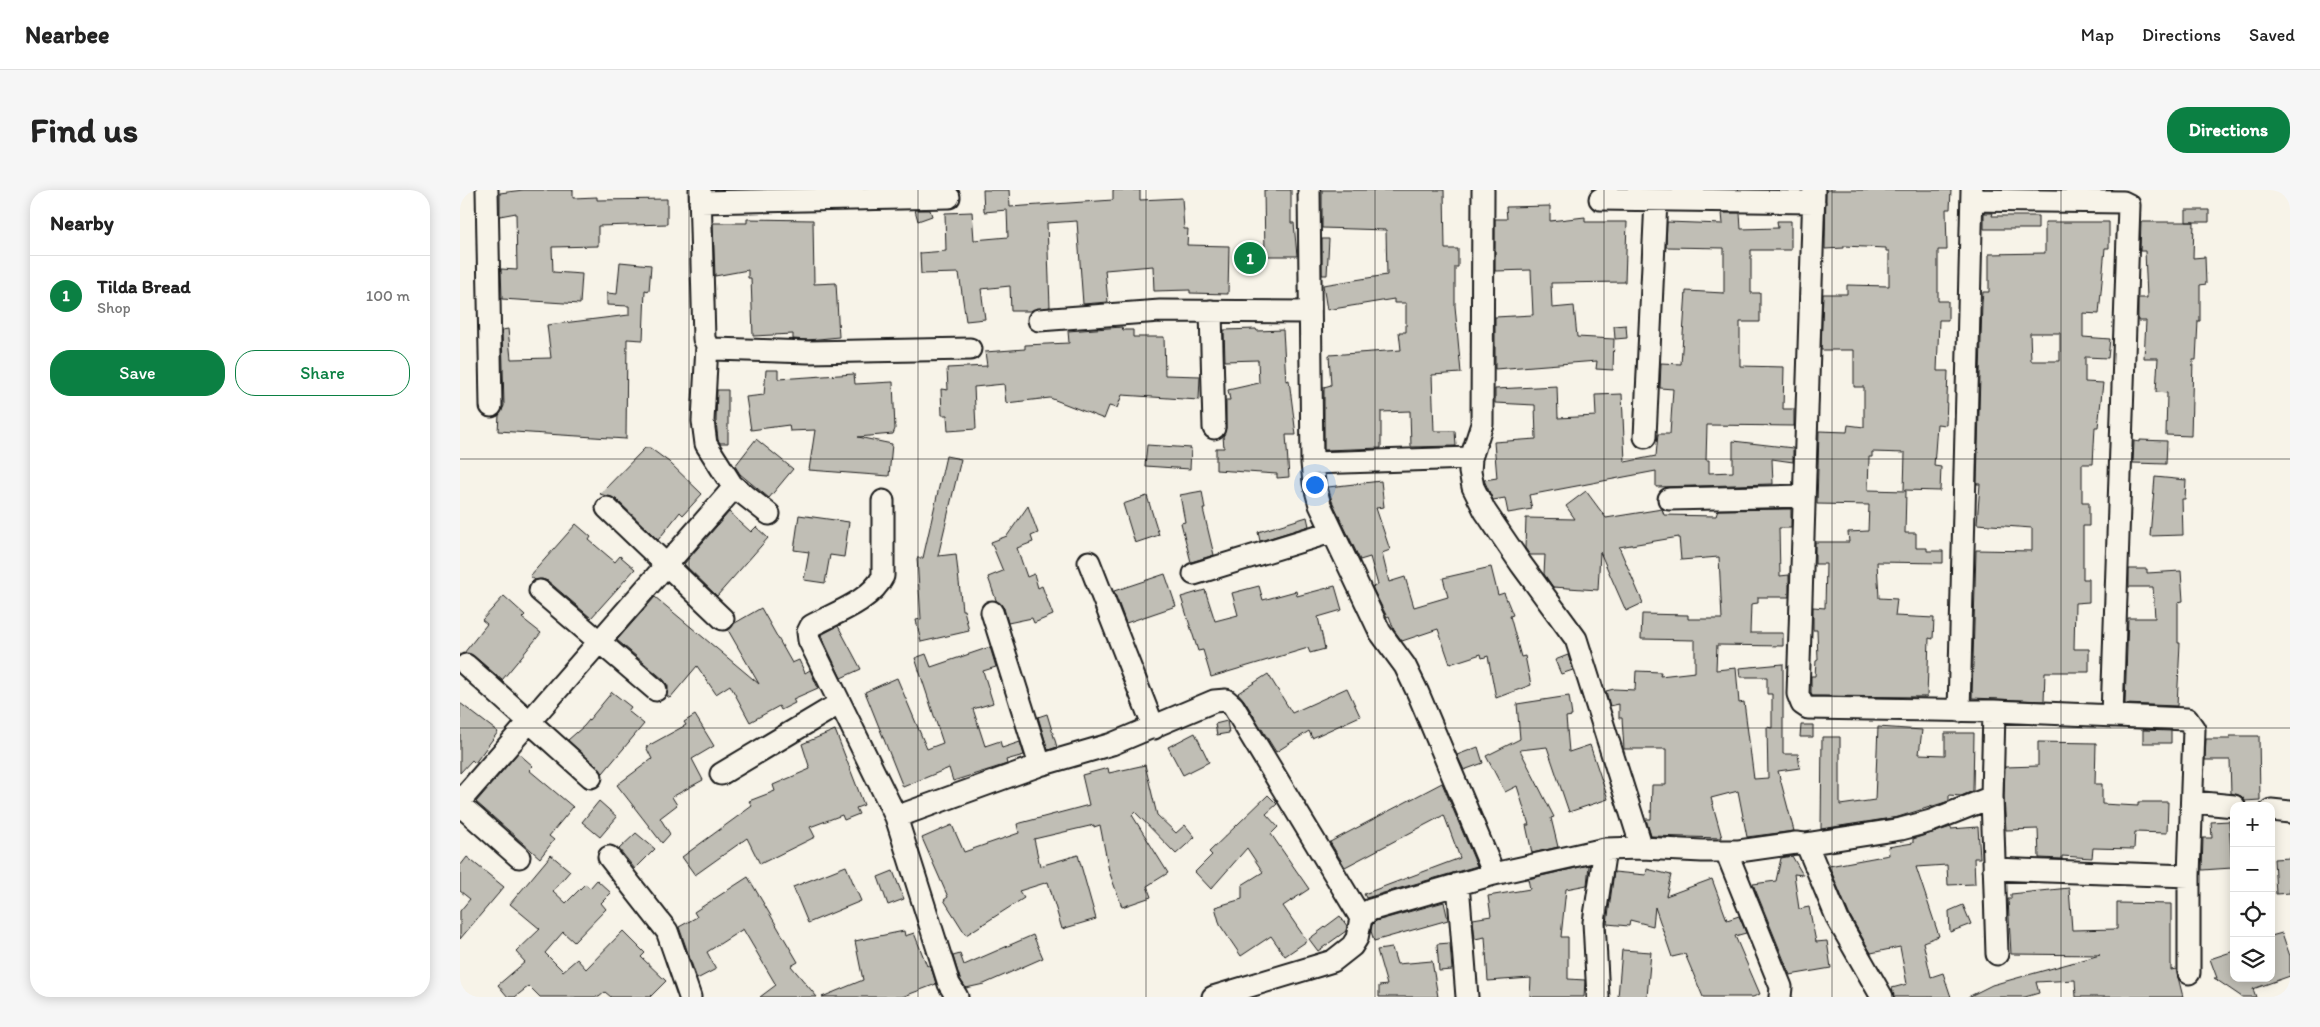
<!DOCTYPE html>
<meta charset="utf-8">
<style>
body{margin:0;font-family:Itim,sans-serif;background:#f6f6f6;color:#222}
.controls{position:absolute;right:15px;bottom:15px;display:grid;overflow:hidden;border-radius:10px;box-shadow:0 2px 12px #0003}
.controls button{width:45px;height:45px;display:grid;place-items:center;padding:0;border:0;border-bottom:1px solid #e0e0e0;background:#fff;color:#222;font:25px sans-serif}
.you{position:absolute;left:854px;top:294px;width:18px;height:18px;margin:-12px;border:4px solid #fff;border-radius:50%;background:#1a73e8;box-shadow:0 0 0 8px #1a73e833}
.badge{display:grid;place-items:center;width:32px;height:32px;border-radius:50%;background:#0b8043;color:#fff;font-size:16px;font-weight:700}
.pin{position:absolute;translate:-50% -50%;border:2px solid #fff;box-shadow:0 1px 5px #0006}
.list{margin:0;padding:0;list-style:none}
h2{display:flex;justify-content:space-between;align-items:center;height:65px;margin:0;padding:0 20px;font-size:21px}
h2 small{font-size:16px;font-weight:400;color:#767676}
.list li{display:grid;grid-template-columns:32px 1fr auto;gap:15px;align-items:center;box-sizing:border-box;height:80px;padding:0 20px;border-top:1px solid #e0e0e0}
.list b{display:block;font-size:19px;white-space:nowrap}
.list p{margin:0;font-size:16px;white-space:nowrap;color:#767676}
.list em{font-size:16px;font-style:normal;color:#767676}
.actions{display:flex;gap:10px;padding:15px 20px}
.actions a{flex:1;padding:11px 0;border:1px solid #0b8043;border-radius:20px;text-align:center;font-size:18px;color:#0b8043}
.actions .main{background:#0b8043;color:#fff}
.icon{flex:none;width:28px;height:28px;fill:none;stroke:currentColor;stroke-width:2;stroke-linecap:round;stroke-linejoin:round}
.map{position:relative;flex:none;width:1830px;height:807px;overflow:hidden;border-radius:20px}
header{display:flex;align-items:center;gap:30px;box-sizing:border-box;height:70px;padding:0 25px;background:#fff;border-bottom:1px solid #e0e0e0}
header strong{font-size:24px}
nav{display:flex;gap:28px;margin-inline-start:auto;font-size:18px}
.intro{display:flex;align-items:center;justify-content:space-between;box-sizing:border-box;height:120px;padding:0 30px}
h1{margin:0;font-size:35px}
.button{padding:12px 22px;border-radius:20px;background:#0b8043;color:#fff;font-size:18px;font-weight:700}
main{display:flex;gap:30px;padding:0 30px}
aside{flex:1;background:#fff;border-radius:20px;box-shadow:0 2px 12px #0003}
.map>svg:first-child{display:block}
</style>
<header>
<strong>Nearbee</strong>
<nav><a>Map</a><a>Directions</a><a>Saved</a></nav>
</header>
<div class="intro"><h1>Find us</h1><a class="button">Directions</a></div>
<main>
<aside>
<h2>Nearby<small></small></h2>
<ul class="list">
<li><span class="badge">1</span><div><b>Tilda Bread</b><p>Shop</p></div><em>100 m</em></li>
</ul>
<div class="actions"><a class="main">Save</a><a>Share</a></div>
</aside>
<div class="map">
<svg width="1830" height="807" viewBox="0 0 1830 807">
<rect width="100%" height="100%" fill="#f7f3e8"/>
<filter id="ink" filterUnits="userSpaceOnUse"><feTurbulence type="fractalNoise" baseFrequency=".02" numOctaves="2"/><feDisplacementMap in="SourceGraphic" scale="10" xChannelSelector="R" yChannelSelector="G"/><feConvolveMatrix kernelMatrix="1 2 1 2 8 2 1 2 1" color-interpolation-filters="sRGB"/></filter>
<g filter="url(#ink)">
<!-- building -->
<path fill="#c0beb5" stroke="#1c1c1c" fill-rule="evenodd" d="M63,0H113V8L137,7V10L207,9V34L138,36V56L92,57L93,82L122,84L120,114L42,109L41,79L57,80L56,23L40,26V3Z
M523,0H549L550,17L653,10V0H680V10L722,8L724,39H728L727,55L769,56L768,104L730,103V100L694,101L693,76L645,80L648,112L623,114L617,31L587,33L590,117L571,121H551L550,96L521,99L525,129L506,131L499,83L461,84L460,63L486,61L485,23L512,22L514,50L548,47L547,20L524,22Z
M804,0H831V33H834L837,66H805Z
M862,0H984L985,59H998V77H995V116L1001,183L972,185L974,241H995L996,256L951,257L950,221L921,222V258L864,260V197L871,195L869,165L941,160L939,142H946V113H934V109L867,120L863,95L927,85L926,40L862,38Z
M1366,0H1491L1490,19H1486L1487,60H1478V111H1488V130H1479L1477,181H1488L1486,235L1477,234L1474,276L1481,277L1480,301L1444,300L1445,263L1412,262V267H1409L1408,300L1446,301L1445,343H1456V358H1467V361H1483V373L1417,372L1419,408L1437,409L1435,426L1474,428L1473,449L1469,448L1467,507L1352,506L1351,502V486H1355L1356,471L1358,470L1357,440H1353V417L1365,418L1366,374H1355V352H1389L1388,342L1408,341L1409,315L1357,314L1359,241L1387,242L1388,235L1404,237V197H1394V160H1361L1363,104H1387V95L1429,96V61H1426V58L1384,56V58L1365,59Z
M1090,16V31L1125,27V32H1167L1165,92L1091,93L1092,118L1114,116L1117,147L1154,149L1153,180L1136,179L1137,171L1035,179V127L1073,125L1071,80L1035,81V29H1047L1046,17Z
M455,20H470L472,26L458,31Z
M1726,20H1749V32H1726Z
M1262,23H1280L1281,39L1318,38L1317,31H1331V60H1291V103H1300V132H1280V176L1324,177L1323,219H1334V236L1247,235L1246,270H1249V283L1273,282V251L1333,258V272L1312,269L1313,294L1196,297V281L1069,305L1072,319L1048,323L1045,308L1033,310L1024,290L1037,288L1034,252L1076,249L1075,215L1035,213V199L1097,196L1098,228L1136,226L1135,205L1162,204L1165,272L1196,266L1198,244H1210L1213,199L1200,198L1201,173L1221,174L1226,101L1264,103V58L1206,57L1207,32L1263,34Z
M1524,23H1533L1532,26H1578V39H1524Z
M287,29L353,30L354,94L376,93L379,147L348,150L333,149V144L293,146L291,88H288V80L255,86L253,33H287Z
M1585,32H1649V58H1645L1639,124L1623,123V147L1650,149L1648,168L1625,167V192L1643,193L1638,237H1635L1633,274H1622V312H1629V336H1623V389H1629V412L1615,413L1614,459H1629V482H1585L1584,511L1512,508L1516,360L1572,361V338L1517,334L1520,294H1517L1522,113L1523,102H1529V64L1585,63ZM1570,143H1600V171H1571Z
M1681,32H1734L1733,68L1745,67L1746,94L1740,95V131H1738L1736,170H1733L1731,246L1706,245L1707,203L1696,202L1698,168H1684L1686,131H1678V108H1687L1685,61H1680Z
M862,49H869L867,85H862Z
M160,72L191,75L189,101L185,100L183,150L167,149L166,249L38,241L39,225L44,216L42,140L48,139L51,169L91,168L87,135L169,125V116L147,115V103L157,104Z
M1166,135L1167,148L1155,149L1154,136Z
M662,137L663,140H673V147H704L705,185L740,186L739,210L662,205L657,218L649,216L644,229L590,208L546,213L544,194L514,197L516,239L488,241L487,225H482L481,199L488,200L487,178L527,176L525,162L565,159V155L609,153L608,141Z
M796,139L797,141L823,140L826,191L829,190L836,245H826L829,287L817,288V284L756,280V258H764L763,246L766,238V210H770L768,200L799,193L798,170L765,171L764,140Z
M306,180H318V189L394,184L395,194L433,192L435,239L433,244L398,247L432,254L429,286L349,280L355,240L330,241L329,235L291,240L286,207L304,205Z
M257,200H268V253H260L258,250L256,231Z
M296,249L333,279L309,308L280,284L275,276Z
M1680,250L1707,251L1706,274L1673,273L1674,251L1680,252Z
M687,255L731,258L730,279L685,276Z
M185,258H190L209,272L242,304L223,325L220,322L198,350L156,309L140,304Z
M486,266L501,269L478,366L496,364L502,420H504L509,441L461,452L456,430L461,429L457,368H463Z
M1695,287L1726,290L1725,309H1722L1723,345L1690,346Z
M921,291L924,317L916,318L930,360L922,363L929,392L945,387L954,417L988,407L983,388L1031,377L1038,405L1044,403L1053,425L1050,426L1061,467L1065,466L1071,495L1036,508L1028,466L1022,468L1021,464L990,474L978,439L942,451L934,440L929,426L927,427L912,397L918,395L910,367L900,370L872,311L868,297Z
M742,301L745,319H743L754,365L731,372L721,333L725,332L720,305Z
M1126,301L1146,328L1202,319L1204,325L1256,326L1258,320L1331,319V338H1319L1320,386L1329,385V407H1298V413L1291,414L1290,443H1323V456L1257,455L1256,480L1276,478L1279,513L1284,512L1294,589L1308,588L1307,537L1312,538V504H1307V487H1280L1279,478L1323,474V564H1338L1340,578L1318,581L1334,641L1287,647L1278,601L1251,608L1262,648L1191,646L1186,629H1191L1192,595H1206V559H1164L1162,528H1159V514L1150,516L1146,501L1154,499L1175,500L1176,481L1201,482L1200,486L1235,482V450L1181,449L1182,424L1228,425V429H1262L1259,367L1221,370L1219,347L1159,357L1183,413L1166,421L1140,362L1138,400L1093,397L1084,384L1085,365H1070L1065,358L1066,328L1115,329L1106,316Z
M687,306L699,345L675,353L663,314Z
M568,316L578,343L571,346L573,352L557,358L567,387L574,384L578,398L582,396L593,425L574,433L572,428L548,433L544,418L536,410L528,387L543,381L531,352L547,346Z
M269,322L291,342L296,337L308,348L257,406L224,374Z
M339,325L389,332L384,367L370,365L365,393L344,390L349,362L334,360Z
M847,327L849,336L800,351L798,342Z
M116,334L131,347L129,350L155,372L160,366L175,379L131,428L88,391L82,389L75,390L70,386Z
M1669,379H1687V383L1721,381L1723,411L1718,412V453H1720L1717,516L1665,514L1668,428H1695L1693,397H1669Z
M705,384L716,416L666,433L654,401Z
M799,396L803,410L836,401L837,406L875,396L882,420L858,427L865,459L850,463L848,458L751,487L743,460L738,461L721,407L745,400L755,431L778,425L772,403Z
M44,406L65,425L62,428L81,443L42,490L14,466L4,463L27,434L22,430Z
M195,407L299,494L268,440L275,433L301,418L332,473L339,470L345,483L350,480L358,498L333,509L335,513L321,520L319,516L290,532L270,495L256,504L237,476L210,508L207,506L208,496L204,490L157,450Z
M378,436L401,479L381,488L361,445Z
M530,457L536,477L523,481L533,513L513,519L525,556L540,551L542,558L560,552L564,565L546,570L547,574L493,591L489,578L443,597L405,502L437,488L467,559L483,553L455,468L466,464L471,477Z
M1108,465L1113,480L1101,484L1095,470Z
M808,484L832,523L887,498L900,526L852,548L849,541L816,562L784,510L778,503Z
M152,502L171,517L168,521L184,534L143,583L108,550L124,536Z
M1109,506L1112,526L1106,527L1109,562L1130,555L1148,609L1109,622L1087,557L1060,560L1094,627L1091,628L1098,657L1072,663L1066,635H1069L1057,596L1045,602L1026,566L1060,549L1057,514Z
M0,513L38,542L15,573L12,570L0,583Z
M587,524L597,557L588,560L578,527Z
M235,525L254,556L232,569L243,590L212,607L217,615L200,628L210,644L202,653L157,595L192,569L186,557L226,535L224,532Z
M767,531L769,543L757,545L755,534Z
M1341,535H1353V547H1340Z
M1418,537L1462,540L1459,564L1485,565V543H1514L1513,601L1501,606L1489,605V611L1438,627L1361,639L1362,547H1380V615L1415,610Z
M375,540L404,615L396,618L399,624L384,630L382,625L350,637L355,647L300,674L287,648L235,685L222,667L292,616L289,611L315,601L313,595L350,579L342,554Z
M1683,540L1711,541V553H1683Z
M735,543L749,572L723,585L708,557Z
M1770,546H1799L1800,610L1785,611L1781,606L1771,603L1770,570H1745L1746,549H1770Z
M1578,552L1636,553L1635,594H1642V614L1678,616V612H1708L1707,643L1675,642L1674,659L1633,658L1632,668L1602,666V669L1579,668L1578,639L1546,640L1544,607L1545,577L1578,576Z
M1018,557L1023,573L1004,580L997,565Z
M58,563L73,576L69,580L113,617L89,646L94,650L80,668L16,612Z
M685,575L697,625L716,643L725,635L735,647L716,664L675,622L672,625L708,683L687,696L691,707L662,717L649,681L640,635L634,637V635L574,649L580,676L618,665L636,729L602,739L588,692L559,701L564,708L506,745L484,710L488,707L462,648L492,635L504,662L559,643L557,634L629,615L622,585L648,578L649,583Z
M982,593L1017,676L906,708L904,704L1000,668L984,625L885,677L870,652Z
M808,605L817,614L806,624L818,637L811,644L849,699L823,716L847,751L825,766L811,746L781,766L760,735L755,717L782,709V695L803,682L787,658L751,699L735,682L752,665L749,662Z
M139,611L157,627L140,647L122,632Z
M1769,631L1772,678L1742,680L1743,648H1752L1751,632Z
M1491,637V639L1518,637L1520,668H1514L1515,694L1488,695L1487,675L1456,677L1479,746L1463,752L1471,787L1483,783L1491,807H1434L1432,798L1447,794L1440,757L1411,763L1389,724L1369,676L1429,665L1428,657L1453,653V649Z
M176,643L195,659L175,679L159,659Z
M91,665L110,681L93,701L106,713L125,694L130,698L137,690L151,703L141,713L146,719L114,752L103,742L85,763L103,781L117,769L126,779L163,741L185,763L181,767L206,791L190,807H151L145,802L139,807H80L69,796L55,807H48L38,795L65,772L56,762L80,739L50,714Z
M1332,666L1343,685L1334,684L1339,719L1349,717L1356,752L1367,751L1371,778L1330,785L1293,694L1316,691L1321,668Z
M7,667L44,697L0,749V721L10,709L0,701V676Z
M1830,668V703L1816,704L1814,669Z
M1129,675L1127,695L1106,699L1101,747H1108V789L1125,790L1124,807H1070L1071,788L1028,791L1025,747L1015,749L1013,729L1031,726L1028,706L1070,699L1068,689Z
M386,676L401,711L348,733L333,697Z
M1187,679L1211,685L1206,706L1252,689L1267,730L1279,726L1286,743L1275,746L1300,804L1293,807H1243L1225,764L1212,767L1195,717L1193,736L1170,730L1169,736L1147,734L1154,682L1186,685Z
M433,681L444,709L428,715L418,687Z
M288,687L338,772L331,776L357,807H300L316,795L283,739L247,762L256,779L237,789L219,737L237,727L234,722Z
M1609,698L1612,740L1657,739V713L1711,714V780L1716,779L1723,807H1616L1615,790L1576,792L1579,803L1565,807H1508L1532,795L1640,765L1551,764L1548,709H1551V704Z
M984,712L988,730L914,751L911,741L912,735L916,731Z
M1503,715L1511,734L1490,742L1489,721Z
M880,726L887,736L886,741L858,761L849,749Z
M444,741L445,746L454,743L467,776L470,774L476,794L442,807H362L403,790L395,751Z
M1822,743L1830,766V786L1793,799L1796,807H1782L1754,788H1757L1750,769L1774,761V788H1811V746Z
M573,745L583,768L524,794L506,798L500,789L493,766L500,764L504,775Z
M990,753L992,780L979,781L977,754Z
M932,758L937,774L972,771L978,807H919V796L927,795L917,760Z
M1162,760L1191,762L1187,807H1158Z"/>
<g fill="none" stroke-linecap="round" stroke-linejoin="round">
<!-- minor casing -->
<g stroke="#1c1c1c" stroke-width="25">
<path id="minor" d="M27,0L31,216
M240,0L244,149L247,155L243,231L246,254L272,295L309,324
M849,0L852,273L854,293L860,315L920,442L945,476L958,503L1034,684
M1023,0L1022,234L1011,268L1010,282L1013,297L1025,321L1061,374L1116,449L1182,658
M1354,0L1338,504L1342,514L1348,518L1534,521L1727,529L1734,539L1729,686V783
M1140,9L1354,12
M1512,10L1663,12L1669,15L1652,526
M240,12L489,7
M751,121L754,238
M579,130L700,121L849,122
M247,155L254,159L348,162L510,159
M1185,247L1196,10
M852,273L1011,268
M1209,309L1344,306
M423,311V386C411,411 375,423 351,436L348,442L349,450L436,627L489,794L497,807
M147,318L263,429
M629,372L694,538
M734,384L871,342
M80,401L196,500
M532,422L580,575
M6,475L131,587
M1499,521L1512,0
M1534,521L1532,607L1537,764
M261,584L380,513
M0,611L270,302L272,295
M1733,612L1774,616
M0,615L59,667
M1811,620L1830,622
M436,627L580,575L652,554L754,511L766,510L773,516L901,728
M1345,654L1441,639L1471,631L1532,607
M1266,661L1321,797L1320,807
M149,667L207,741L230,807
M1534,679L1729,686
M998,694L1007,807
M753,807L873,771L892,756L897,748L901,728L910,720L1034,684L1145,659L1182,658L1242,661H1279L1336,653L1345,654L1349,660L1378,730L1422,807
M1138,807L1134,732L1145,659"/>
</g>
<!-- minor -->
<use href="#minor" stroke="#f7f3e8" stroke-width="21"/>
</g>
</g>
<!-- grid -->
<path fill="none" stroke="#1c1c1c" stroke-width="1" stroke-opacity="0.55" d="M229,0V807M458,0V807M686,0V807M915,0V807M1144,0V807M1372,0V807M1601,0V807M0,269H1830M0,538H1830"/>
</svg>
<div class="controls">
<button>+</button>
<button>−</button>
<button><svg class="icon" aria-label="locate" viewBox="0 0 24 24"><circle cx="12" cy="12" r="6"/><path d="M12 2v4M12 18v4M2 12h4M18 12h4"/></svg></button>
<button><svg class="icon" aria-label="layers" viewBox="0 0 24 24"><path d="M12 4l9 5-9 5-9-5zM3 14l9 5 9-5"/></svg></button>
</div>
<div class="you"></div>
<div class="pin badge" style="left:790px;top:68px">1</div>
</div>
</main>
